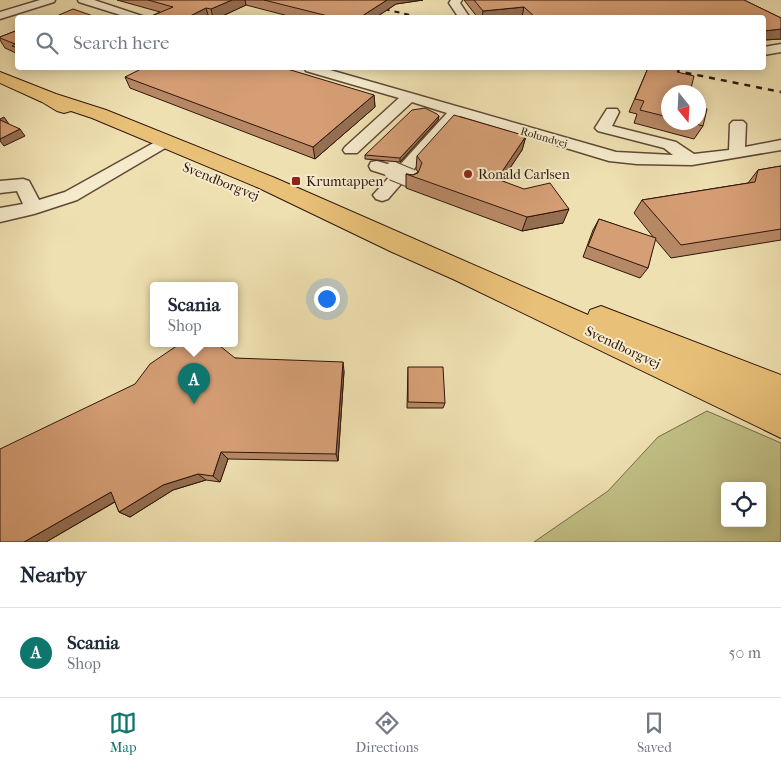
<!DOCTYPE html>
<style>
body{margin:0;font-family:"IM FELL French Canon",serif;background:#f6f6f7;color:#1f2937}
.controls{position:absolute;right:15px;bottom:15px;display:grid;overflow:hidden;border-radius:5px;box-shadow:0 2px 12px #0003}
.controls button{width:45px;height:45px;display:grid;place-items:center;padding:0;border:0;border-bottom:1px solid #e0e1e3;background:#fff;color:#1f2937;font:25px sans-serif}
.compass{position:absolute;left:661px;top:85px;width:45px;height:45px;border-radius:50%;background:#fff;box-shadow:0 2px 12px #0003;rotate:162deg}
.you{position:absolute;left:326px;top:298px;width:18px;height:18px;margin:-12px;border:4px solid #fff;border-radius:50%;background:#1a73e8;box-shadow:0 0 0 8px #1a73e833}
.badge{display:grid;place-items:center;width:32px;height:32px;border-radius:50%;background:#0f766e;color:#fff;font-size:16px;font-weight:700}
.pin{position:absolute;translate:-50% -41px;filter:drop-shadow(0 1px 2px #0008)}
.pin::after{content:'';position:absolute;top:26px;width:18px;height:15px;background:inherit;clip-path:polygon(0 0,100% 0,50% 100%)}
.popup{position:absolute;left:150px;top:282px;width:88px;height:65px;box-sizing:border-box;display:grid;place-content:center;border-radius:5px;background:#fff;filter:drop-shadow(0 1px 4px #0005);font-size:16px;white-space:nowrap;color:#747a83}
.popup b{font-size:19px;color:#1f2937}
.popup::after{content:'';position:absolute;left:50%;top:100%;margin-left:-10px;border:10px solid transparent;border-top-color:#fff}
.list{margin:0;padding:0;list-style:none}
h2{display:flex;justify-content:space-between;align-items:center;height:65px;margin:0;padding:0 20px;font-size:21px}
h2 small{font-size:16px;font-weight:400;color:#747a83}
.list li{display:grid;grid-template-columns:32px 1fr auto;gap:15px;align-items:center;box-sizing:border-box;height:90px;padding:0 20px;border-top:1px solid #e0e1e3}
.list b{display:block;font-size:19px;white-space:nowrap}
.list p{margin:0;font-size:16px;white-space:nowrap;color:#747a83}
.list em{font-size:16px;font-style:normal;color:#747a83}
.icon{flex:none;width:28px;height:28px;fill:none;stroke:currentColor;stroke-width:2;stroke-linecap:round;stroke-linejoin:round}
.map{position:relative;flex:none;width:781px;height:542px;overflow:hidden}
.search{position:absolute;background:#fff;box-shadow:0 2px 12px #0003;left:15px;right:15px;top:15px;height:55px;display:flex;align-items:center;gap:12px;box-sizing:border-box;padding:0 18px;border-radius:5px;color:#747a83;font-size:19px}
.sheet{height:155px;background:#fff}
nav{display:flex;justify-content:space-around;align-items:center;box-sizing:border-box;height:70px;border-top:1px solid #e0e1e3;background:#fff;font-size:14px;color:#747a83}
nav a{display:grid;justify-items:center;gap:2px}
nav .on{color:#0f766e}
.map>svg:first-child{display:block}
</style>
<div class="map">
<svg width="781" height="542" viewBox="0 0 781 542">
<rect width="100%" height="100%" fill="#efe0b1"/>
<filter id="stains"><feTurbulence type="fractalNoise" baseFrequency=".004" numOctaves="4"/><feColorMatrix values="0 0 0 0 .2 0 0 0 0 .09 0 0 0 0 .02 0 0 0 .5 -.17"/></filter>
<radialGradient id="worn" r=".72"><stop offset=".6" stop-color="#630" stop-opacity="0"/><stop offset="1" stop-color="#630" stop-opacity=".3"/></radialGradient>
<!-- green -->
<path fill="#c1c086" stroke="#786a48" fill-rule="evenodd" d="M707,411L781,443V542H534L608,491L658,437ZM725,486H762V523H725Z"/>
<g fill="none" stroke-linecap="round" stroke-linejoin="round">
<!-- minor casing -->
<g stroke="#604834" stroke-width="3">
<path id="minor" d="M40,0H55L54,2L0,19V12Z
M78,0H94L148,18H130L79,2Z
M451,0H462L460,3L470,18H459L449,3Z
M781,44V52L764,55V47Z
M305,68H323L616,152L673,155L664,148L598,131L595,128L607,109H617L619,112L612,126L676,142L694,154L729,150L730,124L733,121H743L746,124L745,147L781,140V150L692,165L637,164L609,161L460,116L388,199L382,201L376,199L373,195L390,176L371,170L369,166L371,162L377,161L398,167L447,113L412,102L357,153H345L343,150L345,147L399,98L306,71Z
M166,136L172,138L174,141L172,144L77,200L34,214L0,222V208L23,204L17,191L0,193V181L23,179L29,181L39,200L65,192Z"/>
</g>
<!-- major casing -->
<g stroke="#30150a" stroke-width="2">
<path id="major" d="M0,72L56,94L106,110L275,178L588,315L590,310L601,306L781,375V438L455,280L392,252L259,188L92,118L71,111L64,113L57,111L42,102L0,83Z"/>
</g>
<!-- minor -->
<use href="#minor" fill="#f5ebcc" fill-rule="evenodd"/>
<!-- major -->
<use href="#major" fill="#e8c078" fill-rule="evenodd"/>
<!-- rail-far1 -->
<path stroke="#30150a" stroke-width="2" stroke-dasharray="5 5" stroke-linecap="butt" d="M375,7L423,18"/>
<!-- rail -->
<path stroke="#30150a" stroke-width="2.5" stroke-dasharray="6 6" stroke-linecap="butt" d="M662,68L781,92"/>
<!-- minor-bridge casing -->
<g stroke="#604834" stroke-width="20" stroke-linecap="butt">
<path id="minor-bridge" d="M393,171L410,178"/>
</g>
<!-- minor-bridge -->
<use href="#minor-bridge" stroke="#f5ebcc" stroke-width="18"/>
</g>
<!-- wall -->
<path fill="#b78865" stroke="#30150a" d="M117,0H423L396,4L375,18H296L246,5L218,18H147L160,12Z
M464,0H744L781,18V39L764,40V18H478Z
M18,30V54L5,48L0,40V37Z
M648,68H679L668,92V122H698L703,126L694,139L634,123L637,114L629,112Z
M125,77L374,95L375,107L315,159L130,88Z
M439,116L438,120L400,162L365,159V155Z
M526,136L522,150L502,180L563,223L522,231L406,188V174L413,175L418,172L416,169L417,156Z
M781,166V240L671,258L655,239L648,268L640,278L583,257L593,230L599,219L654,238L634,213L642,200L748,183L758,170Z
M235,358L344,371L338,461L228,459L220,482L206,480L173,490L130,517L119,512L115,502L46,542H0Z
M408,367L445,403L443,408H407Z"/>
<!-- shaded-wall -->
<path fill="#956f52" stroke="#30150a" d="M232,0H245L246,5L218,18H213L211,9Z
M387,0H423L396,4L375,18H359Z
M524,7L522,17L482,18L483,11Z
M206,8L209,18H186Z
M781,29V39L764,40V31Z
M374,95L375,107L315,159L313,147Z
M439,116L438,120L400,162V158Z
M4,117L9,124L4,126L0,122V119Z
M20,129L25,136L4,146L0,141V139Z
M526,136L522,150L494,192L497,179Z
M569,209L563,223L522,231L527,217Z
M343,362L344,371L338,461L336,454Z
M221,452L228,459L220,482L213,476Z
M198,474L206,480L173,490L130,517L119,512L163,485Z
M111,492L123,497L46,542H24Z"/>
<!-- building -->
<path fill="#d59e75" stroke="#30150a" d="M148,0H232L211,9L206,8L186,18H147L173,7Z
M264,0H387L359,18H336Z
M474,0H744L781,18V29L764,31V18H536L524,7L483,11Z
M73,9L99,18H52Z
M18,30V48L12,46L15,44L0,38V37Z
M143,68H284L374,95L313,147L125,77Z
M648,68H679L677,72L694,76L690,92H668V117L640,110L644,101L635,99Z
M698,107L707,109L703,126L690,122H698Z
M425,108L437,114L439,116L400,158L365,155L412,110Z
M454,115L526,136L497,179L524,189L550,183L569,209L527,217L406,174L413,175L418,173L422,163L417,156Z
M0,120L20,129L0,139Z
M781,166V229L681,245L642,200L755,182L758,170Z
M599,219L656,238L648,268L588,246Z
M190,343H211L220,346L235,358L343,362L336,454L221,452L213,476L198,474L163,485L119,512L111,492L24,542H0V449L135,384L150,364L178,345Z
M408,367H443L445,403L408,402Z"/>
<!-- markers -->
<g fill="#8f2418" stroke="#f5ebcc" stroke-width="2">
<circle cx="468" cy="174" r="5"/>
<rect x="291" y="176" width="10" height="10" rx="2.5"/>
</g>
<g text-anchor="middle" stroke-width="4" stroke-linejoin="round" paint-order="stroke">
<!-- far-street labels -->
<g font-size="11" fill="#30150a" stroke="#f5ebcc">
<text transform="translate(544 137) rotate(16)" y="4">Rolundvej</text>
</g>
<!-- poi labels -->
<g font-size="14" fill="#30150a" stroke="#f5ebcc" text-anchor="start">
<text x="478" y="179">Ronald Carlsen</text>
<text x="306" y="186">Krumtappen</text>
</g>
<!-- street labels -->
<g font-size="14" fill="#30150a" stroke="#f5ebcc">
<text transform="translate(221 181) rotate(22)" y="5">Svendborgvej</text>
<text transform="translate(623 347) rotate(25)" y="5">Svendborgvej</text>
</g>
</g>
<rect width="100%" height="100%" filter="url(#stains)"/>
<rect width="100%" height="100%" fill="url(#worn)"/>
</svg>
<div class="controls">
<button><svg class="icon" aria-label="locate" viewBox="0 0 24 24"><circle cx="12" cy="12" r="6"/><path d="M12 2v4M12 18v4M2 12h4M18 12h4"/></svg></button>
</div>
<svg class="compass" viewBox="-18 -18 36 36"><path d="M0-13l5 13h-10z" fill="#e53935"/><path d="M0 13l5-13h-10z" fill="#747a83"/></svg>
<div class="you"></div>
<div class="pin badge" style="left:194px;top:404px">A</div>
<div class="popup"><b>Scania</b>Shop</div>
<div class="search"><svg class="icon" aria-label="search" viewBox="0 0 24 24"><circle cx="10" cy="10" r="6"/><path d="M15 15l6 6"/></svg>Search here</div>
</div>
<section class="sheet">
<h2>Nearby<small></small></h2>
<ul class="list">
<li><span class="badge">A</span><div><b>Scania</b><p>Shop</p></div><em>50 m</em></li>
</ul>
</section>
<nav>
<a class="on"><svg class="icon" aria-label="map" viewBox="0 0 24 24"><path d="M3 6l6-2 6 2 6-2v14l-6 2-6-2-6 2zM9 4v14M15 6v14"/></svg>Map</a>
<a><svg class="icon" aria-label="directions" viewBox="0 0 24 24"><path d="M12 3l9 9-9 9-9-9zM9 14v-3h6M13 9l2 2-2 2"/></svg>Directions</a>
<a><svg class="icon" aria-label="saved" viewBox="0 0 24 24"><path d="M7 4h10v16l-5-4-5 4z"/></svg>Saved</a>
</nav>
